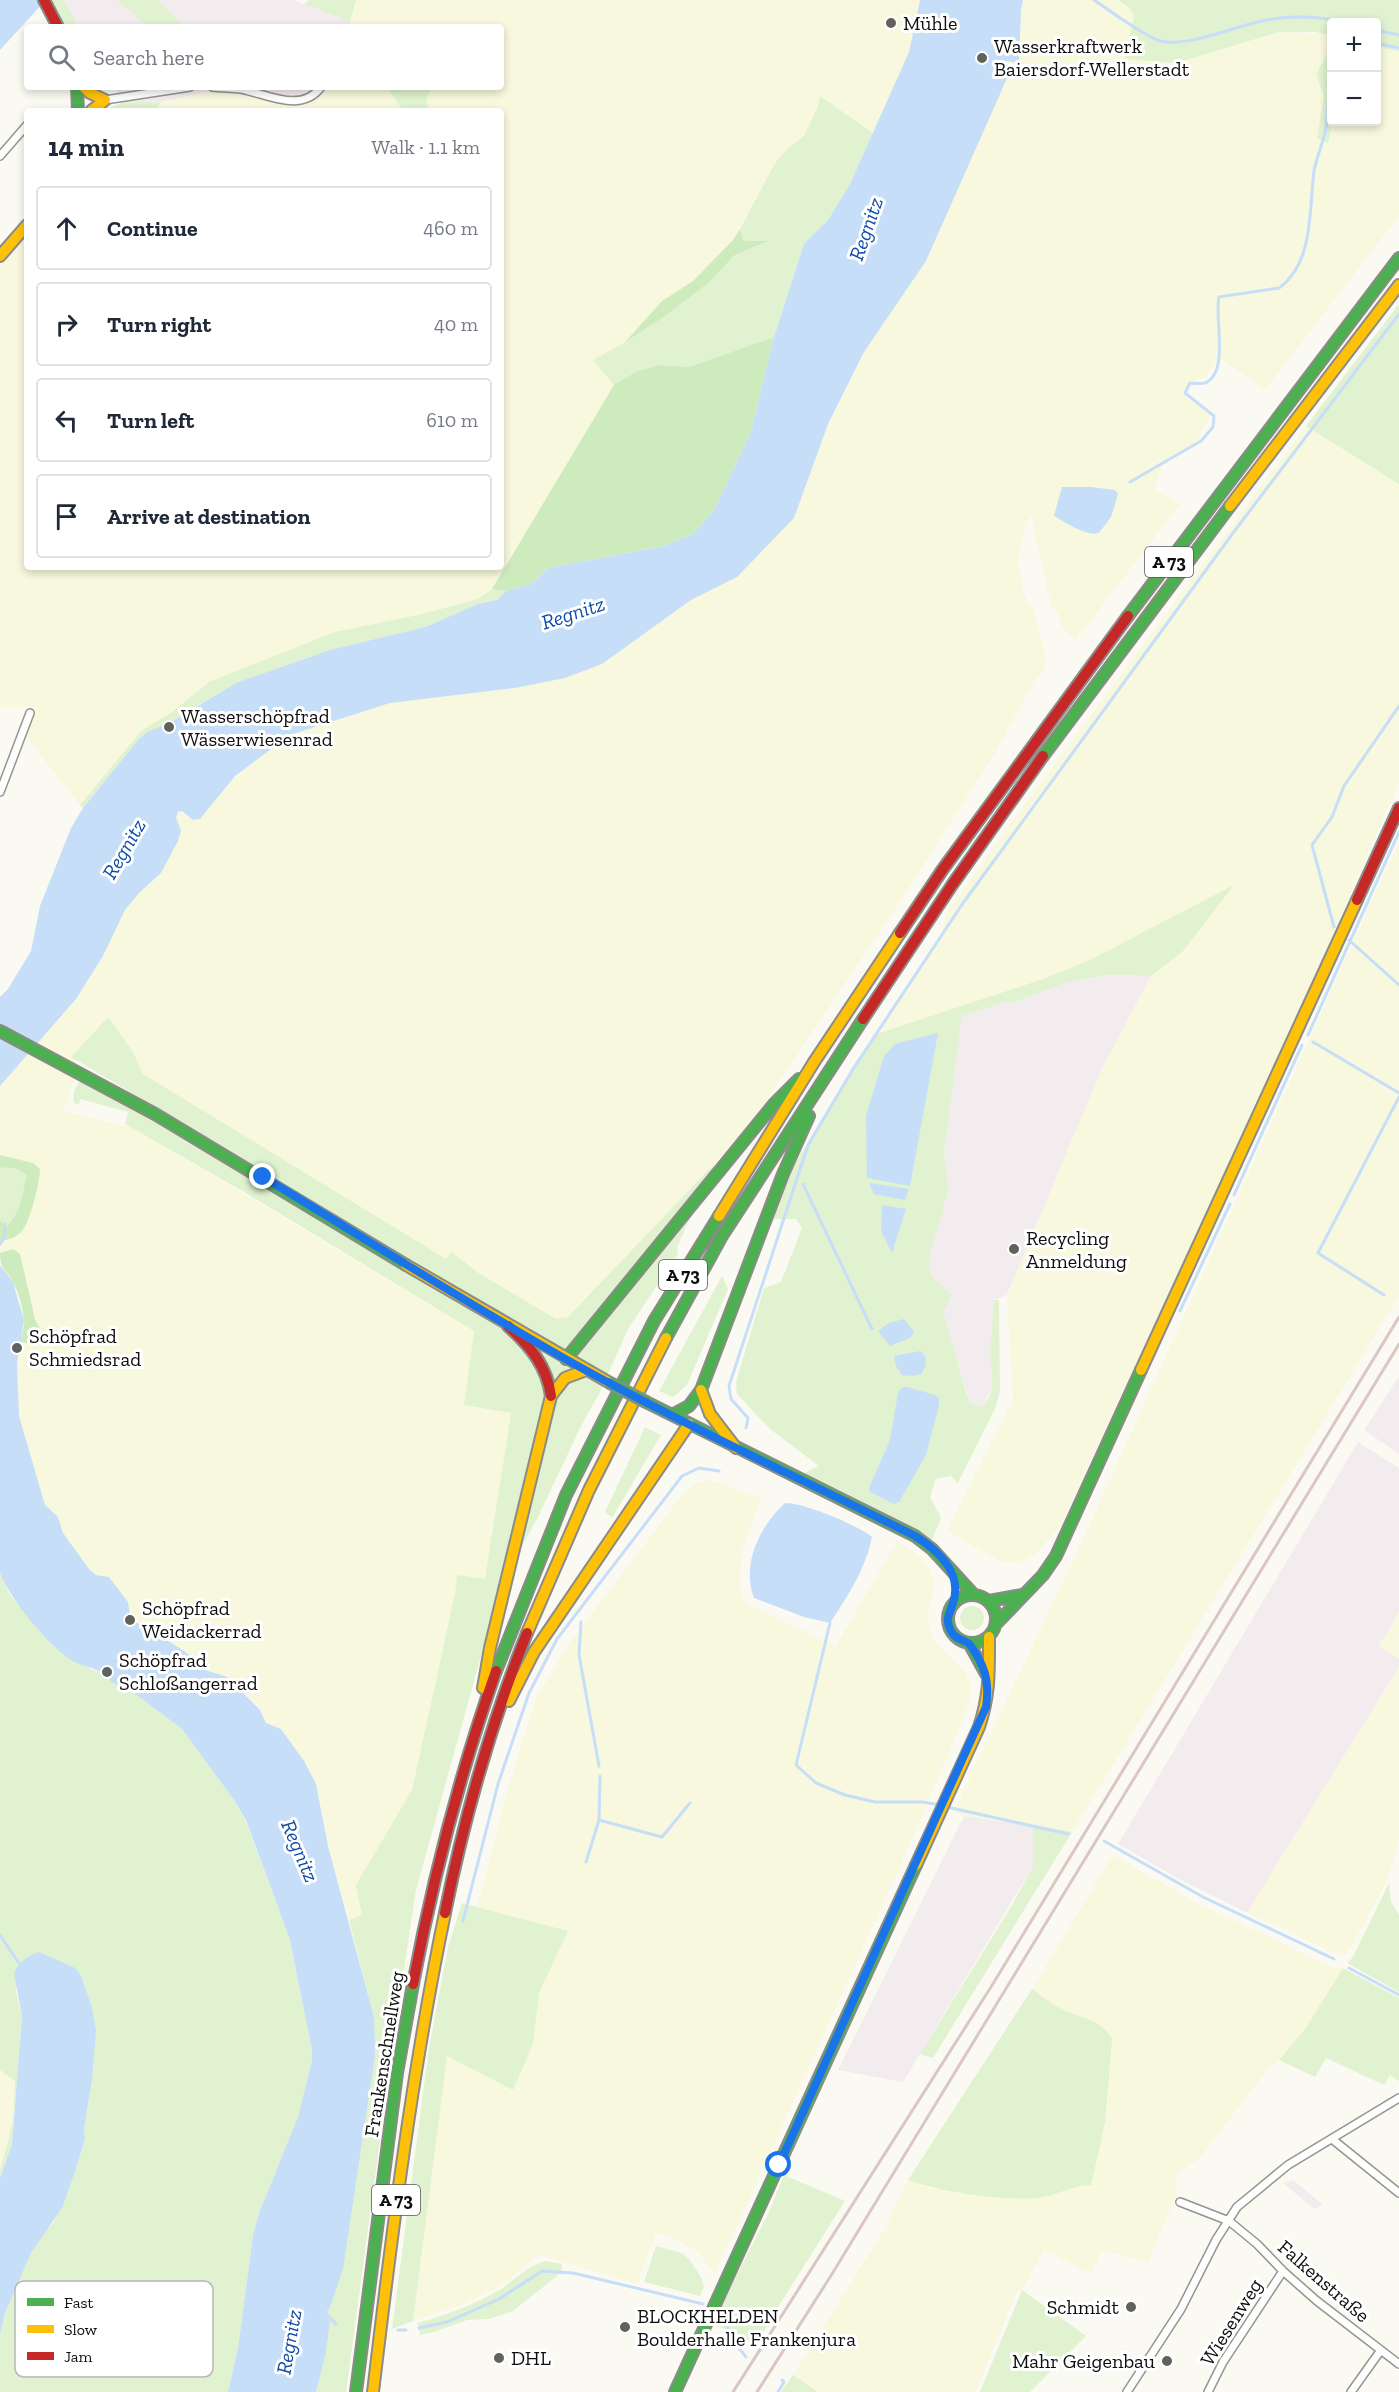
<!DOCTYPE html>
<meta charset="utf-8">
<style>
body{margin:0;font-family:"Zilla Slab",serif;background:#f2f2f3;color:#1f2937}
.controls{position:absolute;right:18px;top:18px;display:grid;overflow:hidden;border-radius:6px;box-shadow:0 3px 9px #0003}
.controls button{width:54px;height:54px;display:grid;place-items:center;padding:0;border:0;border-bottom:2px solid #e0e1e3;background:#fff;color:#1f2937;font:30px sans-serif}
.stop{position:absolute;width:18px;height:18px;margin:-14px;border:4px solid #1a73e8;border-radius:50%;background:#fff}
.stop.end{background:#1a73e8;border-color:#fff;box-shadow:0 2px 6px #0008}
.list{margin:0;padding:0;list-style:none}
h2{display:flex;justify-content:space-between;align-items:center;height:78px;margin:0;padding:0 24px;font-size:26px}
h2 small{font-size:20px;font-weight:400;color:#747a83}
.list li{display:grid;grid-template-columns:39px 1fr auto;gap:18px;align-items:center;box-sizing:border-box;height:84px;margin:0 12px 12px;padding:0 12px;border:2px solid #e0e1e3;border-radius:6px}
.list b{display:block;font-size:22px;white-space:nowrap}
.list em{font-size:20px;font-style:normal;color:#747a83}
.icon{flex:none;width:33px;height:33px;fill:none;stroke:currentColor;stroke-width:2;stroke-linecap:round;stroke-linejoin:round}
.map{position:relative;flex:none;width:1399px;height:2392px;overflow:hidden}
.search{position:absolute;background:#fff;box-shadow:0 3px 9px #0003;left:24px;top:24px;width:480px;height:66px;display:flex;align-items:center;gap:15px;box-sizing:border-box;padding:0 21px;border-radius:6px;color:#747a83;font-size:22px}
.panel{position:absolute;background:#fff;box-shadow:0 3px 9px #0003;left:24px;top:108px;width:480px;height:462px;border-radius:6px}
.map>svg:first-child{display:block}
</style>
<div class="map">
<svg width="1399" height="2392" viewBox="0 0 1399 2392">
<rect width="100%" height="100%" fill="#fbfaf2"/>
<!-- industrial -->
<path fill="#f3ecef" d="M64,0H116L149,27H79Z
M158,0H293L350,22L348,27H185Z
M114,87H206L208,92L161,102H124Z
M241,87H327L318,100L297,105L240,92Z
M1108,975L1151,976L1102,1069L1007,1295L994,1300L990,1350L992,1386L983,1407L970,1403L942,1311L952,1296L931,1275L929,1258L949,1189L944,1154L962,1015L1008,1001L1011,1004L1069,982Z
M1399,1376V1454L1364,1430Z
M1358,1442L1399,1468V1613L1379,1646L1399,1658V1667L1247,1913L1179,1879L1118,1844Z
M964,1816L1033,1825V1866L903,2082L838,2070Z
M1293,2180L1323,2205L1314,2209L1283,2183Z"/>
<!-- farmland -->
<path fill="#f7f8dd" d="M356,0H920L909,52L873,133L820,96L818,106L804,136L788,148L775,163L733,240L693,281L662,301L625,342L593,360L614,385L492,589L478,599L418,615L209,682L172,712L142,730L80,805L26,737L36,707H0V266L27,236V567H501V111H430L426,101L432,87H501V27H348Z
M1023,0H1118L1129,7L1134,15L1126,59L1176,63L1279,32L1331,34V46L1316,74L1324,96L1317,138L1328,142L1333,122H1376L1377,47L1399,51V216L1265,390L1218,357L1206,377L1189,382L1182,394L1211,415L1196,443L1165,460L1154,489L1180,504L1075,641L1060,624V616L1051,606L1031,515L1024,530L1018,562L1024,594L1034,612L1046,658L1042,674L1035,680L997,750L899,903L747,1129L568,1317L556,1319L477,1272L453,1252L446,1260L143,1074L133,1052L108,1017L72,1056L77,1059L71,1072L76,1076L63,1111L133,1128L474,1331L464,1405L511,1413L485,1580L457,1576L455,1594L412,1790L357,1885L362,1915L349,1920L328,1846L319,1798L304,1761L281,1729L266,1723L260,1709L227,1677L205,1670L190,1655L145,1626L134,1622L130,1615L128,1602L109,1577L96,1575L89,1569L63,1533L58,1517L45,1505L19,1416L17,1363L19,1342L26,1344L42,1333L35,1319L20,1254H0V1241L10,1240L33,1163L0,1155V1086L76,999L103,956L125,910L139,893L161,873L178,841L181,831L176,817L178,812L181,811L187,817L200,819L235,776L290,735L390,703L515,688L565,678L602,664L691,600L737,577L828,424L864,352L926,261L995,103L1006,83L1001,72L1005,61L1019,62L1021,10Z
M327,87H387L403,111H152L157,109L161,102L208,92H240L297,105L318,100Z
M1306,426L1399,484V783L1276,1064L1059,1528L1034,1555L1018,1563L1000,1561L947,1531L1013,1400L1007,1295L1102,1069L1151,976L1183,951L1092,959L1046,978L875,1035L942,933L946,913L1018,813Z
M1399,841V1296L1072,1832L964,1816L954,1811L1078,1550Z
M711,1480L761,1498L741,1554L740,1590L745,1603L836,1646L897,1541L921,1557L930,1570L935,1582L927,1615L932,1639L963,1669L971,1684V1695L966,1712L907,1851L715,2274L698,2252L673,2238L656,2233L637,2284L539,2255L499,2287L464,2304L413,2321L447,2055L513,2090L533,2044L539,1993L568,1931L477,1907L510,1783L535,1701L567,1646L682,1495L695,1483Z
M1399,1613V1658L1379,1646Z
M1399,1667V1840L1386,1883L1350,1949L1342,1956L1247,1913Z
M1113,1855L1199,1904L1330,1966L1343,1968L1305,2029L1279,2060L1268,2069L1199,2159L1176,2174L1175,2197L1148,2262L1102,2250L1091,2274L1044,2250L1022,2290L1016,2293L976,2392H818L793,2375L884,2230L908,2180L930,2188L1015,2198L1045,2196L1071,2187L1091,2185L1105,2123L1107,2098L1090,2021L1062,2010L1032,1989Z
M0,2070L15,2080L13,2122L0,2170Z"/>
<!-- green -->
<path fill="#e0f2d0" d="M51,0H64L79,27H65Z
M116,0H158L185,27H149Z
M309,0H356L350,22L304,4Z
M1118,0H1399V51L1377,47L1376,22H1332L1331,35L1313,32H1279L1176,63L1125,59L1134,15L1129,7Z
M1331,46L1332,122H1333L1328,143L1317,138L1324,96L1316,74Z
M387,87H432L426,101L430,111H403Z
M820,96L873,133L850,184L828,220L804,244L774,337L689,367L660,365L637,371L614,385L593,360L625,342L707,284L735,255L767,242L743,241L740,229L775,163L788,148L804,136L818,106Z
M124,102H161L157,109L152,111H102Z
M1399,304V484L1306,426Z
M492,589L506,591L497,600L478,604L425,627L330,650L238,682L171,722L148,733L138,740L83,808L80,805L142,730L172,712L209,682L335,632L418,615L478,599Z
M1234,885L1183,951L1151,976L1108,975L1069,982L1010,1004L1008,1001L962,1016L944,1154L949,1189L929,1258L931,1275L952,1296L943,1311L966,1392L970,1403L982,1407L989,1397L992,1386L990,1350L994,1300H999L1000,1391L995,1409L958,1483L951,1476L936,1479L930,1497L941,1518L931,1543L804,1473L819,1466L770,1429L737,1394L736,1382L764,1288L781,1282L802,1228L796,1219H773L789,1173L874,1035L1046,978L1092,959Z
M108,1017L133,1052L143,1074L446,1259L452,1252L477,1272L556,1319L568,1317L715,1163L677,1247L678,1254L628,1329L600,1392L581,1426L538,1517L501,1584L416,1890L393,2044L346,2392H316L325,2357L324,2313L329,2310L374,2017L349,1920L362,1915L356,1885L412,1790L455,1594L457,1575L485,1579L511,1413L464,1405L474,1331L244,1192L125,1124L128,1112L80,1099L79,1105L74,1103C72,1095 75,1083 83,1080L118,1097L254,1177L259,1168L71,1057Z
M2,1166L28,1173C23,1191 21,1213 7,1226L0,1221V1167Z
M722,1276L728,1289L687,1385L673,1397L659,1391Z
M645,1427L661,1435L612,1518L605,1512Z
M0,1573L10,1595L49,1640L92,1670L103,1672L109,1677L111,1682L134,1693L182,1729L234,1800L246,1821L290,1940L312,2050V2060L298,2117L259,2213L253,2235L238,2348L228,2392H0V2335L5,2313L31,2253L39,2239L54,2222L75,2172L85,2139L84,2129L92,2080L15,1987L22,2016L13,2132L12,2144L0,2178V2170L13,2122L15,2081L0,2070Z
M960 1618a12 12 0 1 1 24 0a12 12 0 1 1-24 0Z
M1033,1825L1072,1832L933,2058L920,2054L1012,1905L1033,1866Z
M1389,1883L1391,1902L1399,1915V1992L1347,1963L1353,1957Z
M462,1903L568,1931L539,1993L533,2044L513,2090L447,2056L413,2321L392,2329L429,2048L448,1947Z
M1343,1968L1399,1998V2081L1390,2075L1384,2085L1326,2058L1315,2077L1279,2060L1305,2029Z
M1032,1989C1041,1995 1050,2003 1060,2008C1076,2017 1104,2020 1112,2039L1105,2123L1091,2185C1072,2185 1056,2196 1037,2198C1002,2201 941,2192 908,2180Z
M784,2175L845,2201L771,2318L757,2345L712,2323L768,2214Z
M656,2246L682,2253L689,2259L701,2277L704,2287L700,2296L644,2282Z
M546,2261L562,2264V2272L513,2311L489,2319L467,2320L434,2332L420,2335L418,2323C446,2315 473,2305 498,2291C515,2281 526,2265 546,2261Z
M1022,2290L1086,2336L1030,2392H980Z
M793,2375L818,2392H781Z"/>
<!-- forest -->
<path fill="#ceebbe" d="M740,229L743,241H769L735,255L707,284L662,318L625,342L662,301L693,281L733,240Z
M774,337L751,432L714,510L694,533L664,546L548,568L531,584L506,591L492,589L614,385L637,371L660,365L689,367Z
M0,1155L33,1163L40,1169C40,1181 30,1224 21,1232C15,1238 8,1240 0,1241V1221L7,1226C21,1213 23,1191 27,1174L16,1169L0,1167Z
M13,1249L20,1254L35,1319L42,1333L43,1342L39,1345L19,1342C29,1325 21,1298 13,1282C6,1269 0,1270 0,1253Z"/>
<!-- water -->
<path fill="#c6def8" d="M0,0H46L0,50Z
M920,0H1023L1021,10L1019,63L1005,61L1001,72L1008,76L926,261L864,352L828,424L794,518L737,577L691,600L602,664L565,678L515,688L390,703L290,735L235,776L200,819L193,820L182,811L178,812L176,817L181,831L178,841L161,873L139,893L125,910L103,956L76,999L0,1086V997L8,989L31,951L40,906L71,828L83,808L138,740L148,732L171,722L238,682L330,650L425,627L478,604L497,600L506,591L531,584L548,568L664,546L694,533L714,510L751,432L774,337L804,244L828,220L850,184L909,52Z
M1062,487H1091L1115,490L1118,494L1111,517L1099,533C1084,536 1067,523 1054,516Z
M938,1033L910,1186L867,1178L866,1116L884,1056L895,1044Z
M869,1183L909,1189L905,1200L874,1194Z
M882,1205L906,1209L892,1253L881,1231Z
M0,1265L13,1282L24,1320L17,1363L19,1416L45,1505L58,1517L63,1533L89,1569L96,1575L109,1577L128,1602L130,1615L134,1622L145,1626L190,1655L205,1670L227,1677L260,1710L266,1723L281,1729L304,1761L316,1784L328,1846L374,2017L375,2055L343,2269L329,2310L324,2313L330,2321L325,2357L316,2392H228L238,2348L253,2235L259,2213L298,2117L312,2060V2050L290,1940L246,1820L234,1800L182,1729L134,1693L111,1682C107,1669 86,1668 75,1662C50,1649 10,1599 0,1573Z
M904,1319L914,1332L910,1338L890,1346L878,1331L889,1323Z
M921,1351L926,1358L925,1367L921,1374L912,1376L902,1375L896,1366L894,1356Z
M907,1387L935,1395L939,1398V1406L926,1455L899,1502L894,1504L870,1492L869,1488L890,1440L898,1393L901,1388Z
M785,1503C802,1502 858,1525 872,1537C866,1568 848,1596 830,1623L804,1617L754,1598C741,1564 760,1526 785,1503Z
M39,1952L75,1968L81,1976L92,2008L96,2031L92,2080L84,2129L85,2139L75,2172L62,2208L31,2253L5,2313L0,2335V2178L12,2144L22,2016L14,1973C20,1962 26,1956 39,1952Z"/>
<g fill="none" stroke-linecap="round" stroke-linejoin="round">
<!-- stream -->
<path stroke="#c6def8" stroke-width="3" d="M1094,0C1107,9 1147,38 1160,41C1188,48 1237,25 1267,20C1292,15 1320,17 1345,22
M1376,30L1399,35
M1376,43L1399,48
M1130,482L1201,441L1213,427L1214,416L1185,393L1190,383C1194,383 1201,384 1205,383C1230,373 1214,317 1219,297L1279,288C1314,263 1309,209 1314,171C1317,155 1325,139 1327,122C1329,110 1326,97 1332,86
M1334,927L1312,845L1332,817L1344,786L1399,706
M1349,940L1399,985
M1308,1035L1399,832
M1313,1042L1399,1093
M803,1184L872,1329
M1234,1195L1302,1045
M0,1244L4,1239L5,1224
M1384,1295L1318,1253L1399,1097
M1180,1311L1230,1204
M746,1428L748,1418L731,1399L729,1386L808,1145L853,1069L961,906L1233,533L1399,314
M581,1622L579,1655L599,1766
M830,1623L796,1765L816,1783L845,1795L875,1802H922L941,1805
M600,1776L599,1820L662,1837L690,1803
M947,1807L1068,1834
M1104,1841L1203,1897L1334,1959
M586,1862L599,1820
M463,1921L498,1784L529,1693L557,1639L682,1476L699,1468L719,1471
M0,1935L19,1963
M1349,1968L1399,1995
M323,2310L336,2324
M722,2314L732,2339L746,2357
M419,2328L447,2322L499,2299L542,2271L573,2273L703,2304
M398,2330H406
M778,2392L784,2382L782,2380"/>
<!-- street casing -->
<g stroke="#959491" stroke-width="10">
<path id="street" d="M212,87C221,88 231,88 241,89C267,94 301,114 321,87
M105,100L190,87
M0,156L27,125
M0,792L30,713
M1332,2139L1399,2193
M1180,2202L1229,2221L1257,2244L1283,2271L1317,2301L1399,2364
M1127,2392L1181,2309L1216,2240L1237,2207L1288,2165L1399,2098
M1208,2392L1223,2362L1283,2271
M1351,2392L1381,2350"/>
</g>
<!-- fast casing -->
<g stroke="#8b8b87" stroke-width="14">
<path id="fast" d="M77,87L78,111
M1128,616L1399,258
M1043,756L1230,506
M0,1031L155,1114L406,1265
M666,1338L722,1236L863,1019
M566,1359L774,1104L799,1079
M646,1402L915,1536L932,1549L974,1595
M672,1415L689,1406L701,1390L783,1174L809,1116
M948 1619a24 24 0 1 1 48 0a24 24 0 1 1-48 0Z
M989,1601L1022,1595
M996,1624L1043,1575L1056,1556L1141,1370
M969,1643L986,1674
M496,1671L566,1495L654,1321L719,1216
M356,2392L397,2073L413,1984
M675,2392L916,1865"/>
</g>
<!-- slow casing -->
<g stroke="#8b8b87" stroke-width="14">
<path id="slow" d="M84,87L90,93L105,100L91,111
M0,256L27,225
M1230,506L1399,285
M719,1216L814,1062L900,933
M406,1265L610,1383
M1141,1370L1357,900
M701,1390L710,1414L736,1448
M527,1633L589,1490L666,1338
M483,1688L490,1648L551,1396L565,1378L586,1370
M509,1701L534,1652L689,1424
M916,1865L979,1727C990,1695 989,1670 989,1637
M373,2392C392,2232 412,2072 445,1913"/>
</g>
<!-- jam casing -->
<g stroke="#8b8b87" stroke-width="14">
<path id="jam" d="M44,0L58,27
M1357,900L1399,808
M900,933L943,869L1128,616
M863,1019L952,885L1043,756
M508,1326C530,1346 547,1366 551,1396
M445,1913C464,1818 491,1724 527,1633
M413,1984C433,1878 460,1773 496,1671"/>
</g>
<!-- street -->
<use href="#street" stroke="#fefefd" stroke-width="7"/>
<!-- fast -->
<use href="#fast" stroke="#4caf50" stroke-width="10"/>
<!-- slow -->
<use href="#slow" stroke="#ffc107" stroke-width="10"/>
<!-- jam -->
<use href="#jam" stroke="#c62828" stroke-width="10"/>
<!-- rail -->
<path stroke="#d9c7c3" stroke-width="3" d="M733,2392L991,1987L1399,1317
M757,2392L832,2274L1399,1344"/>
<!-- fast-bridge casing -->
<g stroke="#8b8b87" stroke-width="14" stroke-linecap="butt">
<path id="fast-bridge" d="M610,1383L646,1402"/>
</g>
<!-- fast-bridge -->
<use href="#fast-bridge" stroke="#4caf50" stroke-width="10"/>
</g>
<g fill="none" stroke-linecap="round" stroke-linejoin="round">
<!-- route -->
<path stroke="#1a73e8" stroke-width="8" d="M263,1177C371,1242 477,1310 587,1371C694,1430 806,1481 915,1536C938,1550 963,1573 953,1603C950,1613 945,1619 950,1629C954,1638 960,1639 968,1643C971,1645 974,1651 976,1654C987,1671 989,1687 986,1707L779,2165"/>
</g>
<!-- markers -->
<g fill="#61615e" stroke="#fff" stroke-width="2">
<circle cx="891" cy="23" r="6"/>
<circle cx="982" cy="58" r="6"/>
<circle cx="169" cy="727" r="6"/>
<circle cx="1014" cy="1249" r="6"/>
<circle cx="17" cy="1348" r="6"/>
<circle cx="130" cy="1620" r="6"/>
<circle cx="107" cy="1672" r="6"/>
<circle cx="1131" cy="2307" r="6"/>
<circle cx="625" cy="2327" r="6"/>
<circle cx="499" cy="2358" r="6"/>
<circle cx="1167" cy="2361" r="6"/>
</g>
<g text-anchor="middle" stroke-width="6" stroke-linejoin="round" paint-order="stroke">
<!-- shield labels -->
<g fill="#fff" stroke="#565656" stroke-width="1.5">
<rect x="1145" y="547" width="48" height="30" rx="4.5"/>
<rect x="659" y="1260" width="48" height="30" rx="4.5"/>
<rect x="372" y="2185" width="48" height="30" rx="4.5"/>
</g>
<g font-size="18" font-weight="bold" fill="#0e0e0e">
<text x="1169" y="568">A 73</text>
<text x="683" y="1281">A 73</text>
<text x="396" y="2206">A 73</text>
</g>
<!-- poi labels -->
<g font-size="20" fill="#0e0e0e" stroke="#fff" text-anchor="start">
<text x="903" y="30">Mühle</text>
<text x="994" y="53">Wasserkraftwerk<tspan x="994" dy="23">Baiersdorf-Wellerstadt</tspan></text>
<text x="181" y="723">Wasserschöpfrad<tspan x="181" dy="23">Wässerwiesenrad</tspan></text>
<text x="1026" y="1245">Recycling<tspan x="1026" dy="23">Anmeldung</tspan></text>
<text x="29" y="1343">Schöpfrad<tspan x="29" dy="23">Schmiedsrad</tspan></text>
<text x="142" y="1615">Schöpfrad<tspan x="142" dy="23">Weidackerrad</tspan></text>
<text x="119" y="1667">Schöpfrad<tspan x="119" dy="23">Schloßangerrad</tspan></text>
<text x="1119" y="2314" text-anchor="end">Schmidt</text>
<text x="637" y="2323">BLOCKHELDEN<tspan x="637" dy="23">Boulderhalle Frankenjura</tspan></text>
<text x="511" y="2365">DHL</text>
<text x="1155" y="2368" text-anchor="end">Mahr Geigenbau</text>
</g>
<!-- street labels -->
<g font-size="20" fill="#0e0e0e" stroke="#fff">
<text transform="translate(384 2054) rotate(-81)" y="7">Frankenschnellweg</text>
<text transform="translate(1324 2281) rotate(41)" y="7">Falkenstraße</text>
<text transform="translate(1231 2322) rotate(-58)" y="7">Wiesenweg</text>
</g>
<!-- water labels -->
<g font-size="21" font-style="italic" fill="#0f4ba7" stroke="#fff">
<text transform="translate(866 229) rotate(-71)" y="7">Regnitz</text>
<text transform="translate(573 613) rotate(-18)" y="7">Regnitz</text>
<text transform="translate(124 849) rotate(-60)" y="7">Regnitz</text>
<text transform="translate(300 1851) rotate(67)" y="7">Regnitz</text>
<text transform="translate(289 2342) rotate(-80)" y="7">Regnitz</text>
</g>
</g>
<!-- legend -->
<rect x="15" y="2281" width="198" height="96" rx="9" fill="#fff" stroke="#b7b7b7" stroke-width="1.5"/>
<rect x="27" y="2298" width="27" height="8" fill="#4caf50"/>
<rect x="27" y="2325" width="27" height="8" fill="#ffc107"/>
<rect x="27" y="2352" width="27" height="8" fill="#c62828"/>
<g font-size="16" fill="#0e0e0e">
<text x="64" y="2308">Fast</text>
<text x="64" y="2335">Slow</text>
<text x="64" y="2362">Jam</text>
</g>
</svg>
<div class="controls">
<button>+</button>
<button>−</button>
</div>
<div class="stop" style="left:779px;top:2165px"></div>
<div class="stop end" style="left:263px;top:1177px"></div>
<div class="search"><svg class="icon" aria-label="search" viewBox="0 0 24 24"><circle cx="10" cy="10" r="6"/><path d="M15 15l6 6"/></svg>Search here</div>
<section class="panel">
<h2>14 min<small>Walk · 1.1 km</small></h2>
<ul class="list">
<li><svg class="icon" aria-label="ahead" viewBox="0 0 24 24"><path d="M12 20V5M6 11l6-6 6 6"/></svg><div><b>Continue</b></div><em>460 m</em></li>
<li><svg class="icon" aria-label="right" viewBox="0 0 24 24"><path d="M7 20v-9h11M14 6l5 5-5 5"/></svg><div><b>Turn right</b></div><em>40 m</em></li>
<li><svg class="icon" aria-label="left" viewBox="0 0 24 24"><path d="M17 20v-9H6M10 6l-5 5 5 5"/></svg><div><b>Turn left</b></div><em>610 m</em></li>
<li><svg class="icon" aria-label="arrive" viewBox="0 0 24 24"><path d="M6 21V4h12l-3 4 3 4H6"/></svg><div><b>Arrive at destination</b></div></li>
</ul>
</section>
</div>
